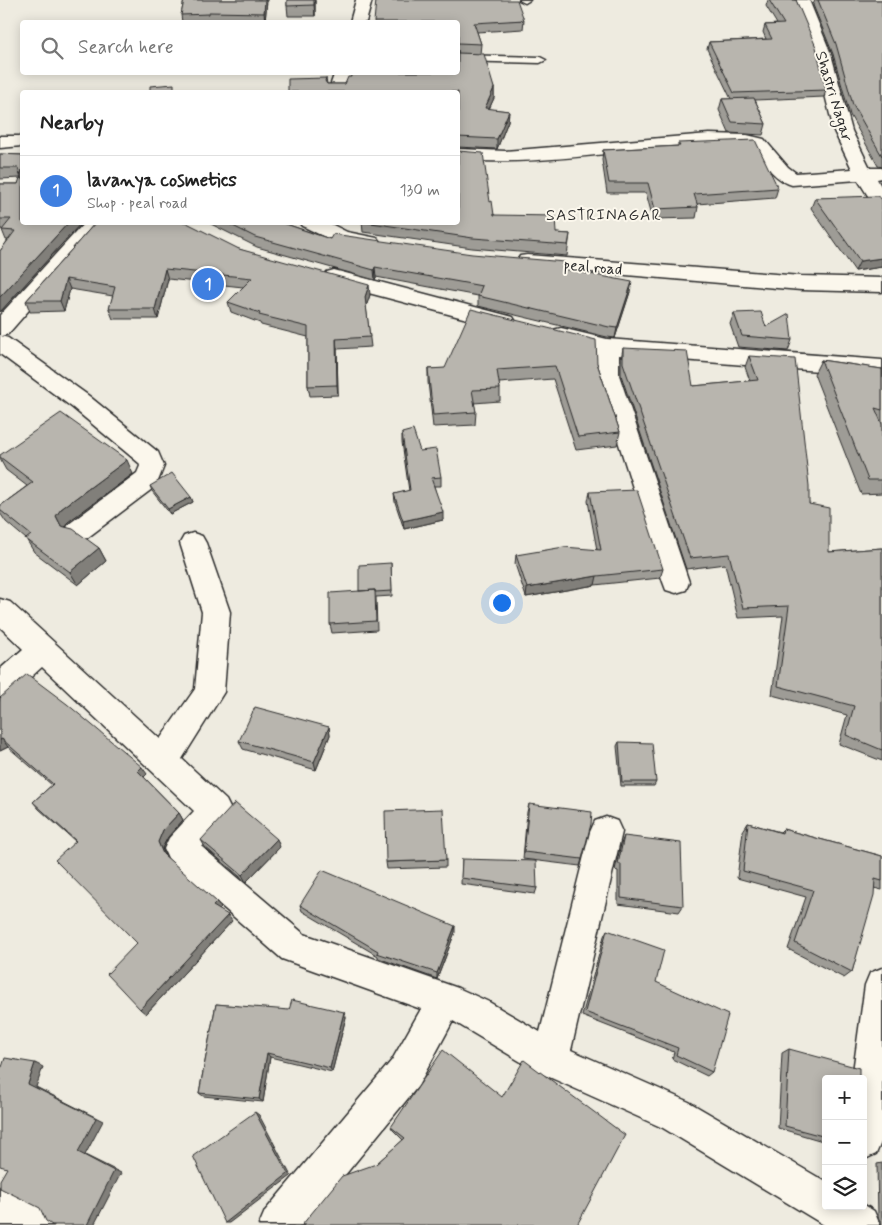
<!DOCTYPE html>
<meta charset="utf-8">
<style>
body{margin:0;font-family:Mynerve,sans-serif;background:#f6f6f6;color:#222}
.controls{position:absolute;right:15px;bottom:15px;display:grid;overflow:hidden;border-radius:5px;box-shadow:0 2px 12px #0003}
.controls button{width:45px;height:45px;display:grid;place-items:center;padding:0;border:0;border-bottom:1px solid #e0e0e0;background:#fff;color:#222;font:25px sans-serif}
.you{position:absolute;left:501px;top:602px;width:18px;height:18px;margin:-12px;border:4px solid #fff;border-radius:50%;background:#1a73e8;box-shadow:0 0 0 8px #1a73e833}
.badge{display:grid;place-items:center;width:32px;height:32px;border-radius:50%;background:#1a73e8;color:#fff;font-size:16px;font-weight:700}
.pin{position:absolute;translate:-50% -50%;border:2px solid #fff;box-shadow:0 1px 5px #0006}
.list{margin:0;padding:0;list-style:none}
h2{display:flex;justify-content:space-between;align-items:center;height:65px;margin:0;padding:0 20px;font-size:21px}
h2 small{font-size:16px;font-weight:400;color:#767676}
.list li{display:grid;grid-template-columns:32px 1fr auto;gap:15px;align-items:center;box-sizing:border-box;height:70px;padding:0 20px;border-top:1px solid #e0e0e0}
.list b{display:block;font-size:19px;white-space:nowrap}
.list p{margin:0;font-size:16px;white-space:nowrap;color:#767676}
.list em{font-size:16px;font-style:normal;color:#767676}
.icon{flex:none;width:28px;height:28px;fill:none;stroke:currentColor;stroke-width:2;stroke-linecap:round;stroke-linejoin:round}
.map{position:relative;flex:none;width:882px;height:1225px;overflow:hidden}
.search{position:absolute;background:#fff;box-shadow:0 2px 12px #0003;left:20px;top:20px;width:440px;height:55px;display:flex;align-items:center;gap:12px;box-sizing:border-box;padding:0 18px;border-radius:5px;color:#767676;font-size:19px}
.panel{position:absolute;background:#fff;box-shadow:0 2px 12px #0003;left:20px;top:90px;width:440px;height:135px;border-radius:5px}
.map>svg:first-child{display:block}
</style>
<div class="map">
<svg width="882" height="1225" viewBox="0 0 882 1225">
<rect width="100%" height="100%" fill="#eeebe0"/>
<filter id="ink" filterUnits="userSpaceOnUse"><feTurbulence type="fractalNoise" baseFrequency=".02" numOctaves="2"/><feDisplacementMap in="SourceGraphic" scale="10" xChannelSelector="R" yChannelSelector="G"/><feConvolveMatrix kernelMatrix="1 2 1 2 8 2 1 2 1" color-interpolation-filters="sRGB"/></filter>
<g filter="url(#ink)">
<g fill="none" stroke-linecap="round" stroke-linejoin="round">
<!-- service casing -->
<g stroke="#2b2b2b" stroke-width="3">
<path id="service" d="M519,0H530L525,3Z
M458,55L540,57L546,60L540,63L458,61Z"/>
</g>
<!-- minor casing -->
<g stroke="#2b2b2b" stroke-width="3">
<path id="minor" d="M356,0H372L366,22H350Z
M793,0H809L831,54L852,131L870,168H882V178L877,179L882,188V209L875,207L858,180L792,185C774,180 763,161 752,147L746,145C650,143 554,167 458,160V149L505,151L709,134L747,135L764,139L788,167L796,173L852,169L834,131L815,54Z
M335,72H352L345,92H328Z
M0,136H22V146L0,148Z
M85,222H106L8,334L1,336L8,338L89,396L158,452L164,466L156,486L87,538L78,541L69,538L65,531L69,524L137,473L140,466L139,463L73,408L0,354V315Z
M299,222H327L347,232L377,238L380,242L377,246C352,253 324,236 302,226Z
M527,255L801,276L882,278V292L801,290L520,266L517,261L520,256Z
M334,270L513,317L516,322L513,327L505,329L327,282L324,277L327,272Z
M561,328L607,339L882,360V376L619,355V375L689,582L686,590L676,593L666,590L663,582L597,375L596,352L553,340L550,335L553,330Z
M193,533L202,536L206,543L230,612L224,692L182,759L226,800L231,810L226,820L202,847L304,934L458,988L489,1002L540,1032L590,832L595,821L606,817L617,821L622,832L571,1050L689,1102L826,1182V1206H863V1204L874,1211L880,1225H824L663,1128L538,1072L453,1021L418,1086L304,1225H259L265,1211L392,1060L421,1009L282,959L169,860L164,849L169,838L194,811L42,667L10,696L0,700V669L23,649L0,627V599L10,602L160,739L195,689L202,612L180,543L184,536Z
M882,968V1140L876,1154L863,1160V1079H852L865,985L870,973Z
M0,1187L47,1211L53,1225H0Z"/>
</g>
<!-- service -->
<use href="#service" fill="#fbf7ec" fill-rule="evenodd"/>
<!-- minor -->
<use href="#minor" fill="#fbf7ec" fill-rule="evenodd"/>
</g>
<!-- wall -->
<path fill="#9e9c96" stroke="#2b2b2b" d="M184,0H267L265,22H182L181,15Z
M287,0H315V16H288L287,6Z
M768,0H796L826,90L824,97L755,100L766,124L763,135L729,133L719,110L722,99H731L707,49L709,42L766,39L763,32L765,25L777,24L766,6Z
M815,0H882V167L878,166L850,115L833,54L813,5Z
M524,20L523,29L477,32L481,44L480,54L494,88V98L489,109L509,111L508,121L497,149L458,147V92H288L326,78L327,84H345L351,77L458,22Z
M678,143L778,188L775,198L697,204L698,207L696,218L653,219L646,193H607L602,160L603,150L678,146Z
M0,154L22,155V222H82L0,312V251L8,240H6L2,230V229H0V184H18L21,178L0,179Z
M815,198L882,199V267L855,271L811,208Z
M490,202L494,215L556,233L570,234L567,256L472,248L363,232L362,222Z
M96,222L239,249L370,295L366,306L371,347L337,349L338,395L310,396L308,386V337L261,325L260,323L231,312L228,302L243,287L168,279L158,319H113L109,309L113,296L70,289L64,311L30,312L26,301Z
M207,222H280L330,239L564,269L630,292L615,338L607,337L478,306V296L376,277L375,280L257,247Z
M734,313L792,340L788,351L738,347L730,324Z
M623,348L693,386L750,381L745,367L749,356L829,552L882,548V761L839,744L847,715L772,695L783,616L738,618L725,564L686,569L621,375V359Z
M821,360L882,369V493L861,494L814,374Z
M597,363L620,432L617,445L576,450L553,379L499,383L500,389V401L474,403L476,412L475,425L433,427L428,382V369Z
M402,433L420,451L441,477V486H434L443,520L404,529L395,502L394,494L409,491L402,442Z
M0,455L133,474L68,522L65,527L99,548L106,561L78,585L34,552L26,539L6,522L0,513V506L27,486L6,470L0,459Z
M150,486L191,497L193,502L170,514L152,491Z
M590,492L663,569L660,578L595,585L526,597L515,564L516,555L597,550L588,501Z
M391,563L392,596L376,597L377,630L332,633L330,624L359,591Z
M0,698L147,774L144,777L179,813L183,820L168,837L162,848L166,857L221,908L219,910L232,921L146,1014L137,943L75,841L39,809L33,802L52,785L8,747L0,751Z
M329,727L330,735L316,770L243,749L239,741Z
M619,742L656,782L654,786H621L617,746Z
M529,804L582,859L580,866L523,859L527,812Z
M748,823L780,832L783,829L882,856V890L874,888L852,972L844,978L788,949L806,897L737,878L743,831Z
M624,836L683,906L679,912L618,904V871L615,870L621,844Z
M201,840L280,847L246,882L205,847Z
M462,859L537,888L535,894L461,884Z
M446,860V867L387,869L386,862Z
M300,905L455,932L437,979L378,958V956L302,911Z
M607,930L656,982L712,1072L707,1076L672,1059L674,1052L582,1016L604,936Z
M216,1004L346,1017L332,1072L270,1057L263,1102L203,1096L199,1093Z
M789,1049L826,1079V1142L778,1128L782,1053Z
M391,1127L577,1225L376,1164L403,1140L393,1130Z
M882,1163V1225L878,1217L877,1164Z"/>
<!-- shaded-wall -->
<path fill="#817f7a" stroke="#2b2b2b" d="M265,0H267L265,22L264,13Z
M314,0H315V16L314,5Z
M494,88V98L485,118V108Z
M509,111L508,121L497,149V139Z
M22,170V182L20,175Z
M69,222H82L0,312V297Z
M882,258V267L855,271L860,261Z
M375,267L376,277L375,280L374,270Z
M165,269L168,279L158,319L155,309Z
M66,279L70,289L64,311L60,301Z
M632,282L630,292L615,338L617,328Z
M369,285L370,295L366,307L365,297Z
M336,339L337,349L338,395L337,385Z
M127,460L133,474L68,522L63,530L56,516L61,509Z
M191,497L193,502L170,514L168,509Z
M443,512V520L404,529L403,521Z
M99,548L106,561L78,585L70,572Z
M597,576L595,585L526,597L527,588Z
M329,727L330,735L316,770L314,762Z
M2,739L8,747L0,751V740Z
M142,767L147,774L143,778L138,771Z
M179,813L183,820L168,837L162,848L167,861L163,854L158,842L163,830Z
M277,839L280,847L246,882L242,875Z
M217,902L221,908L217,912L213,906Z
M228,915L232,921L146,1014L140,1009Z
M455,926V932L437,979V973Z
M344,1012L346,1017L332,1072L330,1068Z
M267,1053L270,1057L263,1102L259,1099Z
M35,1063L43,1067L36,1087L103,1121L85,1155L121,1173L94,1225H87L78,1152L28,1084Z
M255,1112L259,1115L291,1176L229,1223H225Z"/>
<!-- building -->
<path fill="#b8b5ae" stroke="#2b2b2b" d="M184,0H265L264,13L209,12V14L181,15Z
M287,0H314V5L287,6Z
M376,0H517L524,20L474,23L481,44L458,43V44V22H374Z
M769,0H796L816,47L826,90L734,93L709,42L772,39L765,25L784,24Z
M818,0H882V156L853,105L836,44Z
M458,50V53L484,54L494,88L485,108L509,111L497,139L458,137V138V92H288V79L326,78L325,81L327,84H345L348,77H351V72H458Z
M174,84V92H150V86Z
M754,98L766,124L732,122L722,99Z
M755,140L778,188L694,194L698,207L655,209L648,183H609L603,150L680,146L678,143Z
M458,151L483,153L490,202L492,201L494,215L555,216L556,233L570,234L568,245L473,238L364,222H458Z
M0,154L22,155V170L20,175L18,168H0Z
M20,178L22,179V222H69L0,297V251L15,231L2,230L11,219H0V184H18Z
M877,196L882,199V258L860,261L815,198Z
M96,222H185L239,249L369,285L365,297L370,337L336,339L337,385L308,386V327L259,315L260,313L228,302L252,278L165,269L155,309H109L115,287L66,279L60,301H26Z
M225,222H280L330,239L333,234L472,254L565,262L564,269L632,282L617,328L609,327L478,296L482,286L375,267L374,270L255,237Z
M471,309L596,340L597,363L620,432L578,437L555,366L497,370L500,389L472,390L476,412L433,415L428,369L445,368Z
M761,312L766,327L789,314L792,340L742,336L734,313Z
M623,348L687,351L693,386L758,380L749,356L795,359L809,486V504L829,508V552L882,548V750L846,735L854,706L778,686L789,606L743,608L729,554L690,558L623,363Z
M821,360L882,369V410L875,408L882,424V480H868Z
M61,413L127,460L61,509L56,516L61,526L73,529L99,548L70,572L26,539L31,535L0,510V506L33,482L0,457V455Z
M413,430L420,451L436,449L441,477L431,478L443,512L403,521L394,494L410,490L402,433Z
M172,473L191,497L168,509L150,486Z
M637,490L663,569L597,576L527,588L516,555L564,547L601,550L590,492Z
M391,563L392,591L375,592V590L359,591V565Z
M375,590L376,621L330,624V593Z
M27,674L67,704L142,767L138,771L179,813L163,830L158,842L163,854L217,902L213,906L228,915L140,1009L107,974L137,943L55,860L76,841L33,802L53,784L2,739L0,740V698Z
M255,707L329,727L314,762L239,741Z
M619,742L652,743L656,782H622Z
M235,803L277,839L242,875L201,840Z
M529,804L592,812L591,824L582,859L524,852Z
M443,809L446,860L386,862L385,811Z
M748,823L782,833L783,829L882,856V881L875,879L874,895L852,972L795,943L813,890L743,871Z
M624,836L681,843L683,906L621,898V864H618Z
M462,859L536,861L537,888L461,878Z
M322,870L455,926L437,973L377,953L378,951L300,905Z
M607,930L664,950L656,982L728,1015L712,1072L676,1055L678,1048L585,1012Z
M292,1000L344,1012L330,1068L267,1053L259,1099L199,1093L216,1004L289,1010Z
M789,1049L859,1068V1079H826V1137L785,1126Z
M443,1050L502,1097L524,1060L625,1135L577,1225H302L342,1176L376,1164L405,1138L391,1127Z
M5,1058L35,1063L28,1084L96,1118L78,1152L114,1171L87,1225H52L46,1221L40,1208L0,1188V1180L7,1168L0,1166V1067H2Z
M255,1112L288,1174L225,1223L193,1156Z"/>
</g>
<g text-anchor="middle" stroke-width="4" stroke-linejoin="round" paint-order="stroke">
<!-- far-street labels -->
<g font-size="16" fill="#2b2b2b" stroke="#fbf7ec">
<text transform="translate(835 96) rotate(73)" y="6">Shastri Nagar</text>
<text transform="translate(593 266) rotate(5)" y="6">peal road</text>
</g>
<!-- far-neighbourhood labels -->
<g font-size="16" letter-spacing="1" fill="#2b2b2b" stroke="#fbf7ec">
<text x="604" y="220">SASTRINAGAR</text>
</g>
</g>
</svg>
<div class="controls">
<button>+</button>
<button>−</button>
<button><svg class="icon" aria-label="layers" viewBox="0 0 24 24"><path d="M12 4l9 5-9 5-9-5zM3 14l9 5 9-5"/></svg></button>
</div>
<div class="you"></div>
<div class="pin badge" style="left:208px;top:284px;background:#3f7fe0">1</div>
<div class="search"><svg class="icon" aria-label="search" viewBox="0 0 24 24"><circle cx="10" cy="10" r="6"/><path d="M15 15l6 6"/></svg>Search here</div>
<section class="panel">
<h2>Nearby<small></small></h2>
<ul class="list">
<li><span class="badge" style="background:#3f7fe0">1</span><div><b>lavanya cosmetics</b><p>Shop · peal road</p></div><em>130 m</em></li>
</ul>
</section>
</div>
